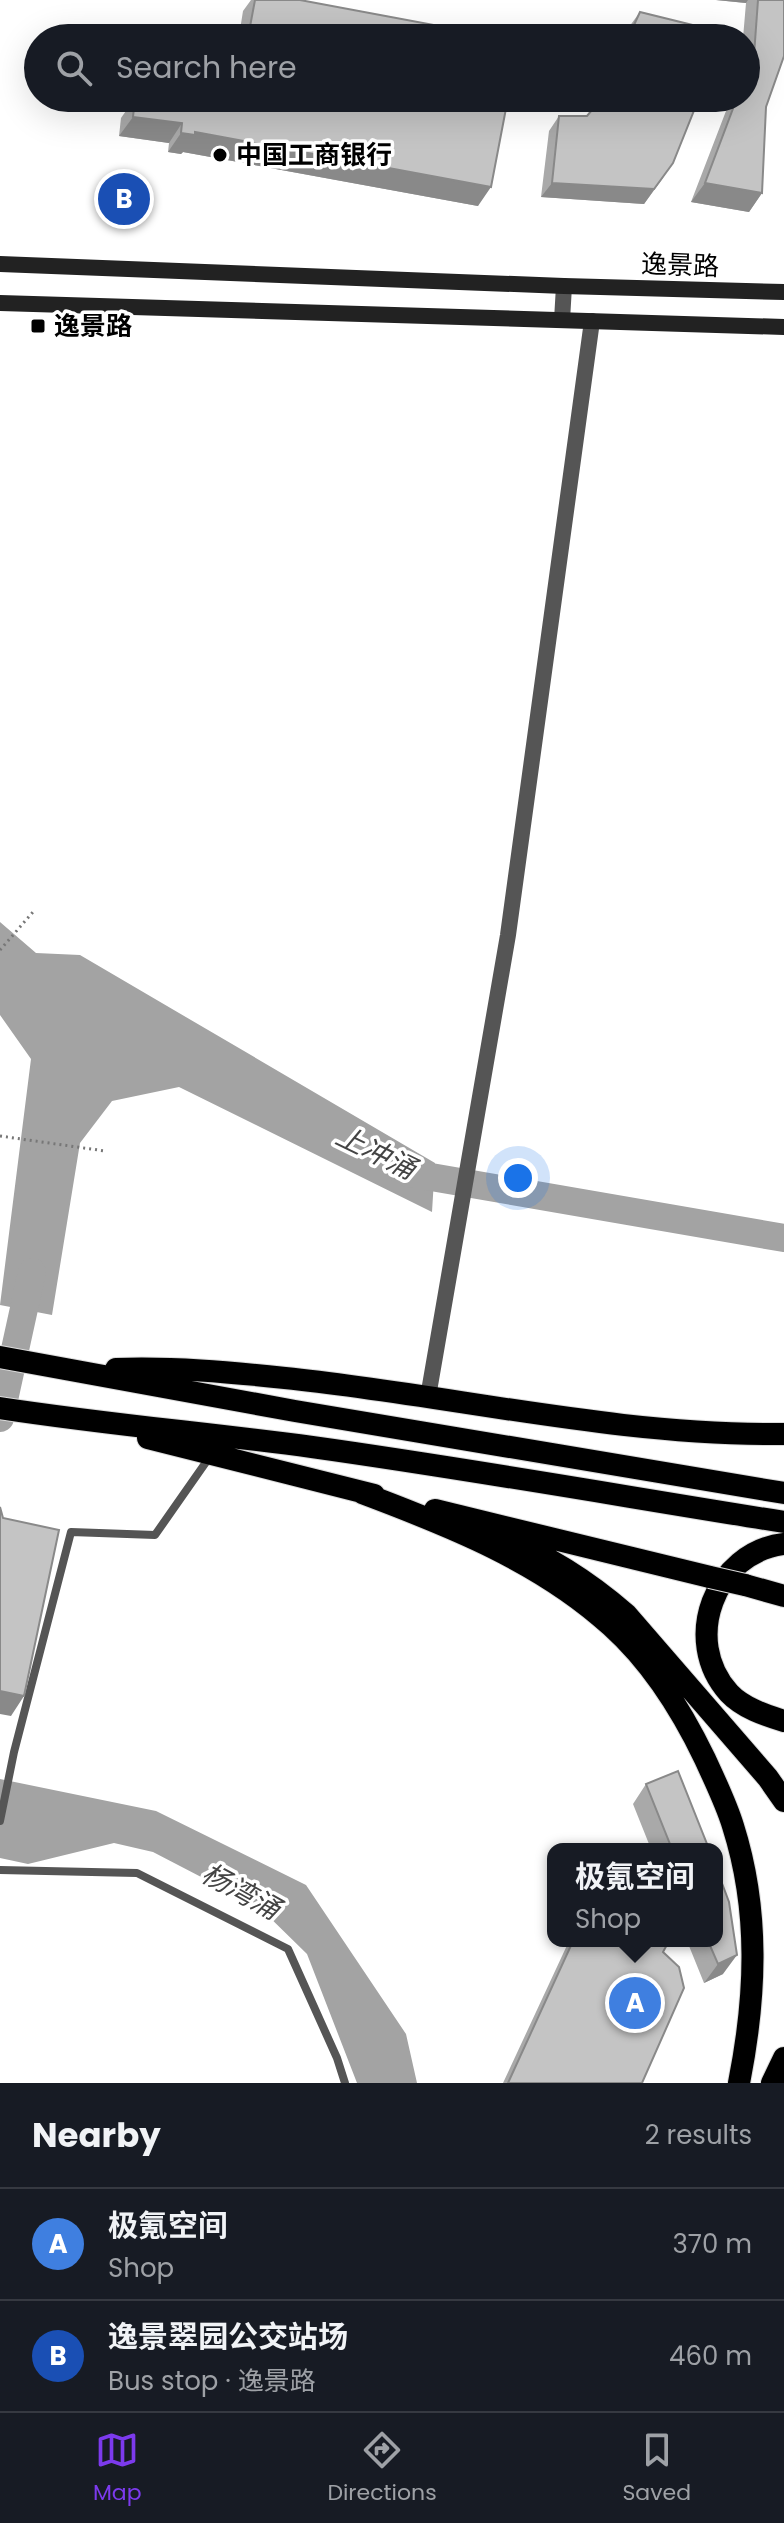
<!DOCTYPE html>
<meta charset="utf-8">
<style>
body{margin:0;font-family:Poppins,"Noto Sans SC",sans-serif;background:#242831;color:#f1f3f6}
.you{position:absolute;left:518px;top:1178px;width:28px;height:28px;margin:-20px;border:6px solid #fff;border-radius:50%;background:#1a73e8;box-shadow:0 0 0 12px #1a73e833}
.badge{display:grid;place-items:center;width:52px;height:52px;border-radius:50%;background:#7c3aed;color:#fff;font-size:26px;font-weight:700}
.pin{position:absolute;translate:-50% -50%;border:4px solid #fff;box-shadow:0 2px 8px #0006}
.popup{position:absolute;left:547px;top:1843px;width:176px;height:104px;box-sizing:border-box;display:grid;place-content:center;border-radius:16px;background:#171b24;filter:drop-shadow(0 2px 6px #0005);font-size:26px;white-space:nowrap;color:#9ea1a6}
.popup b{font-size:30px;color:#f1f3f6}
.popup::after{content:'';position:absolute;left:50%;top:100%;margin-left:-16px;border:16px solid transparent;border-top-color:#171b24}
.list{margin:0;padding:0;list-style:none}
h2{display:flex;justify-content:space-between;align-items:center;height:104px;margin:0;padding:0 32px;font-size:34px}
h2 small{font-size:26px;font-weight:400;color:#9ea1a6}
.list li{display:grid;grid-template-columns:52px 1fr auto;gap:24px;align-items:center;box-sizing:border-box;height:112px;padding:0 32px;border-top:2px solid #363941}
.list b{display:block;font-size:30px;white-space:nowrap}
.list p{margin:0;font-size:26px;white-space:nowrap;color:#9ea1a6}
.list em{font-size:26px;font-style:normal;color:#9ea1a6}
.icon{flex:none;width:44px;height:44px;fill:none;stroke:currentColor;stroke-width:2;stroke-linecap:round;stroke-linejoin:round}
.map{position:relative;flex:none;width:784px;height:2083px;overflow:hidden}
.search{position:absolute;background:#171b24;box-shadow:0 8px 32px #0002;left:24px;right:24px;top:24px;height:88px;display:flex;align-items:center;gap:20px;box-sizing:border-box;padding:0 28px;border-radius:44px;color:#9ea1a6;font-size:30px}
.sheet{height:328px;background:#171b24}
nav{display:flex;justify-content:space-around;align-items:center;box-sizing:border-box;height:112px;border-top:2px solid #363941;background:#171b24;font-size:22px;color:#9ea1a6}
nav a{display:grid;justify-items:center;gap:4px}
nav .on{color:#7c3aed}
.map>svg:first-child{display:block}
</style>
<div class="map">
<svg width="784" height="2083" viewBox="0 0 784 2083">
<rect width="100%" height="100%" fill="#fff"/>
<!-- water -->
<path fill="#a3a3a3" d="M0,922L36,953L80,955L435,1163L432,1212L179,1087L112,1101L80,1143L52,1315L0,1305L31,1059L0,1015Z
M0,1779L156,1811L306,1885L406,2034L417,2083H357L307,1954L259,1907L153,1852L114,1843L28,1864L0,1858Z"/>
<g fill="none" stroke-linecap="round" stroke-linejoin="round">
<!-- river -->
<path stroke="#a3a3a3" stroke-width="28" d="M398,1168L408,1173L784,1238
M0,1418L32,1272"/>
<!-- trunk casing -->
<g stroke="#dbdbdb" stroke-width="24">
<path id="trunk" d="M0,1357L295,1411L784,1493
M116,1369C173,1367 228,1372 285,1378C451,1395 616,1436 784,1434
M0,1408C104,1424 208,1433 312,1447C470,1469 627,1497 784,1522
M148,1438L374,1495
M362,1493C450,1526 541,1562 611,1626C651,1662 682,1711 705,1759C715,1781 726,1803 733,1826C760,1911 756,1997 739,2083
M435,1510L710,1577
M500,1537C546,1554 589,1582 626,1614L768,1778L784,1801
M784,1544C715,1552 681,1640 729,1693C743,1708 765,1715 784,1721
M745,1585L784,1596
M772,2083L784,2058"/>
</g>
<!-- path -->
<path stroke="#777" stroke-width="3" stroke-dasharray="2 4" stroke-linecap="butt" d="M0,950L33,912
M0,1136L105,1151"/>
<!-- service -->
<path stroke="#555" stroke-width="8" d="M0,1821L14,1752L71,1532L155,1535L211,1455
M0,1870L137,1873L288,1949L337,2058L345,2083"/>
<!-- minor -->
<path stroke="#555" stroke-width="16" d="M562,320L564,286"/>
<!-- tertiary -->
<path stroke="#555" stroke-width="16" d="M428,1397L508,935L592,321"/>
<!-- secondary -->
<path stroke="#222" stroke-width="16" d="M0,264L564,286L784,292
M0,303L784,327"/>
<!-- trunk -->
<use href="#trunk" stroke="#000" stroke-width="22"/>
<!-- trunk-bridge casing -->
<g stroke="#dbdbdb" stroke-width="24" stroke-linecap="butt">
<path id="trunk-bridge" d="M710,1577L745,1585"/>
</g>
<!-- trunk-bridge -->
<use href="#trunk-bridge" stroke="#000" stroke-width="22"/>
</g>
<!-- wall -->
<path fill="#a9a9a9" d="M251,0H300L481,38H220L227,27L240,30L243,11Z
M716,0H784L766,107L762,193L749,212L691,202L731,98H746V38H743L746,3Z
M640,12L723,38H624L629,27Z
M135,98L205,107L206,98H508L478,206L183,152L181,154L168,152L169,143L119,136L121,118Z
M597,98H699L663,178L644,204L541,197L549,131L559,116H587L591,112Z
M646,1784L709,1849H651L633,1804Z
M569,1941H669L663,1952L642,2083H503Z
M687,1941H717L723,1974L704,1983Z"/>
<!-- shaded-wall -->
<path fill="#898989" d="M716,0H748L746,3Z
M133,117L182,123L169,143L119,136Z
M195,132L491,187L478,206L183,152L181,154L168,152L181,133Z
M673,163L644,204L541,197L552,183Z
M705,183L762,193L749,212L691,202Z
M0,1691L24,1696L11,1716L0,1714Z
M737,1955L723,1974L704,1983L718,1964Z"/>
<!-- building -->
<path fill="#c4c4c4" stroke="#898989" stroke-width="2" d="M255,0H300L482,34L481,38H226L227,27L249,32Z
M758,0H784V56L766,107L762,193L705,183L737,98H746V75L754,55Z
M640,12L725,33L723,38H628Z
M135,98L216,109L217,98H508L491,187L195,132V135L181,133L182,123L133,117Z
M601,98H699L673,163L654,189L552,183L559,116H587L598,103Z
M0,1507L3,1518L59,1530L24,1696L0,1691Z
M678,1771L709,1849H672L646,1784Z
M717,1870L729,1902L737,1955L718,1964L708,1941H717Z
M573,1941H669L663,1952L679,1967L684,1988L642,2083H508Z"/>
<!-- markers -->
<g fill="#000" stroke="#fff" stroke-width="3">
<circle cx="220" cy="155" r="8"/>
<rect x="30" y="318" width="16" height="16" rx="4"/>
</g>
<g text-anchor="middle" stroke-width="7" stroke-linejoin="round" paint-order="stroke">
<!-- poi labels -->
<g font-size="26" font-weight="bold" fill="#000" stroke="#fff" text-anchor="start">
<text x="236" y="164">中国工商银行</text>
<text x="54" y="335">逸景路</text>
</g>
<!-- street labels -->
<g font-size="26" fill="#000" stroke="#fff">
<text transform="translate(680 265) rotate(2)" y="9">逸景路</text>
</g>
<!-- water labels -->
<g font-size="28" font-style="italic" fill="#444" stroke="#fff">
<text transform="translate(376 1152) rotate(26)" y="10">上冲涌</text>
<text transform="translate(241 1891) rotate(29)" y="10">杨湾涌</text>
</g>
</g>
</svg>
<div class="you"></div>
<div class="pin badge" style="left:635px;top:2003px;background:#3f7fe0">A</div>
<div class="popup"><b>极氪空间</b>Shop</div>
<div class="pin badge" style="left:124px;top:199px;background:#1a4fb4">B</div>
<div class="search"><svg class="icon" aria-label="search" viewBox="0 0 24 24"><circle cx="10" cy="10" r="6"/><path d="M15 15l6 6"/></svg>Search here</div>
</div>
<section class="sheet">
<h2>Nearby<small>2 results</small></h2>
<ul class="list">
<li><span class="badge" style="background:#3f7fe0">A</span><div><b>极氪空间</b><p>Shop</p></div><em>370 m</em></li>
<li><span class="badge" style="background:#1a4fb4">B</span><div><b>逸景翠园公交站场</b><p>Bus stop · 逸景路</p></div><em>460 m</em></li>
</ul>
</section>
<nav>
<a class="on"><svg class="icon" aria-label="map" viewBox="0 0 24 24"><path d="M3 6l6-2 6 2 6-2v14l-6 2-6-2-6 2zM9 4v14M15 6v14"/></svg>Map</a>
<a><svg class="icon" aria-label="directions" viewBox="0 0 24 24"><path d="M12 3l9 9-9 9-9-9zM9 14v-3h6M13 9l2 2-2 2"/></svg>Directions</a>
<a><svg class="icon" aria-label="saved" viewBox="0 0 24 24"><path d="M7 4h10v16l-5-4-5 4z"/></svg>Saved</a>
</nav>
